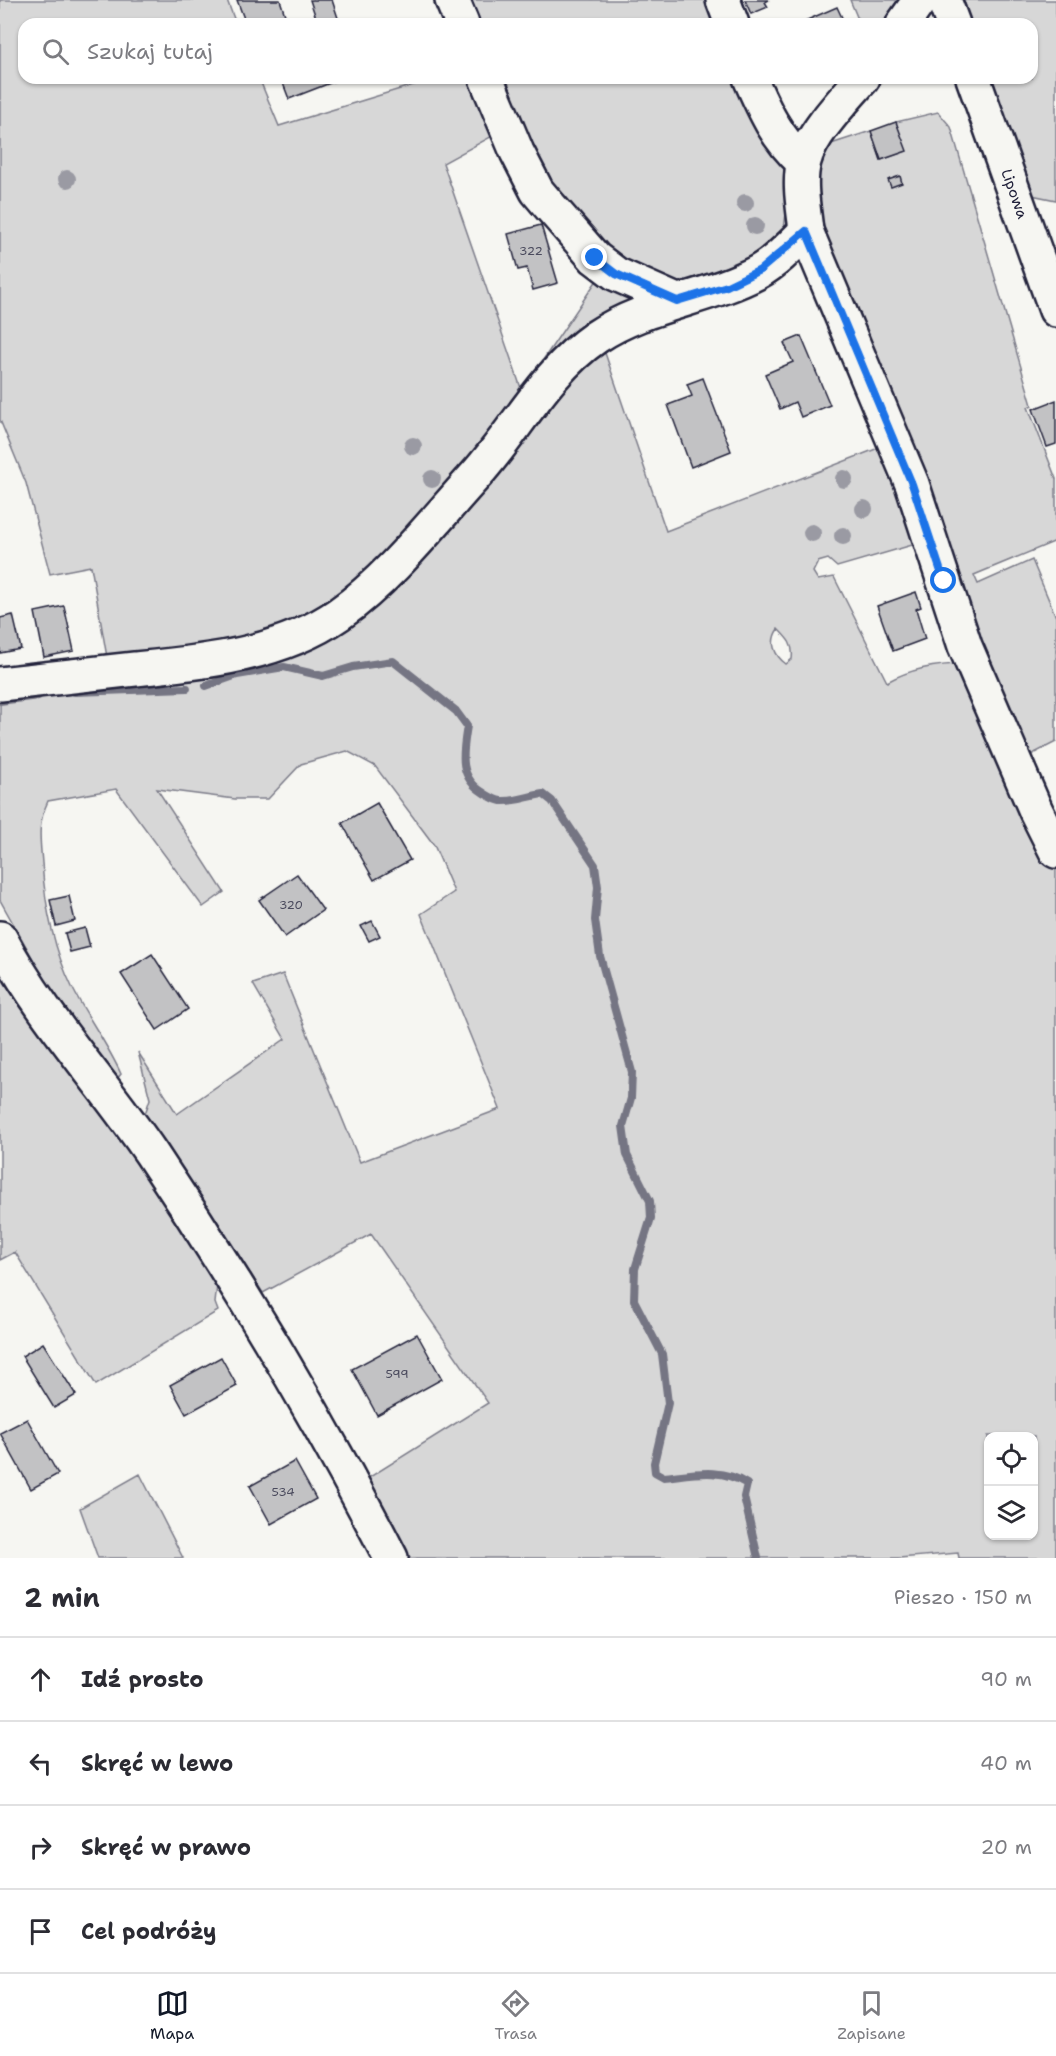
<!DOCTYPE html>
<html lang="pl">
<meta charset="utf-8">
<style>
body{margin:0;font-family:"Shantell Sans",sans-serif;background:#f2f2f3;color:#2b2b33}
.controls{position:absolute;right:18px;bottom:18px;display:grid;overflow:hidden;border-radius:12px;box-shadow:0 2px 4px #0004}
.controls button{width:54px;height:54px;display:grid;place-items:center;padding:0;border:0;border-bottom:2px solid #e1e1e2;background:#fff;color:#2b2b33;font:30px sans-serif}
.stop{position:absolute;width:18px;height:18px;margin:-14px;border:4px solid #1a73e8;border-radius:50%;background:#fff}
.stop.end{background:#1a73e8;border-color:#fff;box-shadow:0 2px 6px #0008}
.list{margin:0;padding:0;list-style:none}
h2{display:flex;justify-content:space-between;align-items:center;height:78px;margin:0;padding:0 24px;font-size:26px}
h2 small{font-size:20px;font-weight:400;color:#7c7c81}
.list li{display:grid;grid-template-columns:39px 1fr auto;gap:18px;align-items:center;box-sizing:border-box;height:84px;padding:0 24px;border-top:2px solid #e1e1e2}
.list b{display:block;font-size:22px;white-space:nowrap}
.list em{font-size:20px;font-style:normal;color:#7c7c81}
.icon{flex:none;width:33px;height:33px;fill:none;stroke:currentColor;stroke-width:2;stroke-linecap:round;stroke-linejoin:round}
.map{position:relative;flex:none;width:1056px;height:1558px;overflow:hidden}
.search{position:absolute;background:#fff;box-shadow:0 2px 4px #0004;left:18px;right:18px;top:18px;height:66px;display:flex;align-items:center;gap:15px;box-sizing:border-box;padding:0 21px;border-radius:18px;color:#7c7c81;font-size:22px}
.sheet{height:414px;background:#fff}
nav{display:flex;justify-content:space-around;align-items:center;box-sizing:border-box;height:84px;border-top:2px solid #e1e1e2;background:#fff;font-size:16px;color:#7c7c81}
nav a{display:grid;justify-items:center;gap:3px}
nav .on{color:#111827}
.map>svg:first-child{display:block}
</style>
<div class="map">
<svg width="1056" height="1558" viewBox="0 0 1056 1558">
<rect width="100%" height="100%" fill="#f6f6f2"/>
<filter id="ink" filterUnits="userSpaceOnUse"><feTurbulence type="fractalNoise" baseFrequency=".0167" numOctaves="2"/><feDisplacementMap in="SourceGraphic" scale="12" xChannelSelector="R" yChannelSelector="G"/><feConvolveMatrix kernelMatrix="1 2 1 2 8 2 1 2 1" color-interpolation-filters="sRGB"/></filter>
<g filter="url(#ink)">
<!-- green -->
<path fill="#d7d7d7" stroke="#7c7c89" stroke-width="1.5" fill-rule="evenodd" d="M0,0H227L236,24H24V78H259L279,126L436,78H477L498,133L443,163L522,391L599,277L641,298L479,449L375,571L314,617L250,640L108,663L91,566L50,574L26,483L0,420Z
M461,0H717L726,24H473Z
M850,0H907L894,24H860Z
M964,0H1056V200L1027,194L988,78H1032V24H971Z
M496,78H747L787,165L790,186L784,228L768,253L687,286L635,273L550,193Z
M938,112L951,127L1032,405L1028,407L1056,479V541L974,575L978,584L1032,560L1056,617V742L1021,760L825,254L815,199L818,151L828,145L871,131L881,160L906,151L896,122Z
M604,350L666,531L881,447L926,541L837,567L828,559L818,562L813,572L818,580L834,577L887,682C910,669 938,664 965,664L1056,866V1558H959L958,1553L899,1558H401L365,1480L488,1403L371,1234L263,1293L213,1215L144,1117L150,1099L138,1052L177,1114L285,1039L253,984L283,974L360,1162L500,1109L421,914L454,892L434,845L375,766L347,751L301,764L268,799H235L157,789L224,892L203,907L116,789L48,801C37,825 40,838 42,863C45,906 53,948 72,987C87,1017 107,1043 121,1074L115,1081L51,991L0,900V697L270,660ZM778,629C788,639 794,645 792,659L786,664C774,655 769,642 778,629ZM988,1436H1034V1536H988Z
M0,975L89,1090L218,1276L215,1303L218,1311L96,1385L15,1252L0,1260Z
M140,1474L183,1558H98L80,1508Z"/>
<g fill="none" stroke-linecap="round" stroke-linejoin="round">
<!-- stream -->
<path stroke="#757583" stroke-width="8" d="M206,686L237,675L284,667L323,676L353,667L393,661L456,711L467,726C463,752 457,777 484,793C489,796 495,800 501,801C516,802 528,796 543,794L552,801L595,865L598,887L595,920L600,956L632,1072L631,1098L623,1126L627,1155L650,1201L651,1218L635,1269L634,1300L662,1354L668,1403L654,1463L655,1472L664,1477C693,1474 721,1467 747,1484L744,1497L758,1558
M75,692L187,688
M0,701L38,696"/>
</g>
<!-- building -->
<path fill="#c2c2c4" stroke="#22223b" stroke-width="1.5" d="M237,0H280L288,24H246Z
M310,0H332L340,24H318Z
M745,0H769L765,2L768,7L751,14Z
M837,7L845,24H798Z
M281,78H343L289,99Z
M896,122L907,151L881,160L871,131Z
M900,176L902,183L891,187L888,180Z
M541,225L558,283L533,290L527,268L518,270L508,234Z
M801,336L830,405L801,417L795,402L780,409L765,374L793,362L784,343Z
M703,378L731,451L691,467L668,405L692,396L687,384Z
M1056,400V444L1047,447L1033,409Z
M916,592L921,607L916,609L925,639L893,651L877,606Z
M64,606L74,651L44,657L35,612Z
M13,615L21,649L0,653V618Z
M377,803L410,860L374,880L342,823Z
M297,874L323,910L285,937L259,900Z
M69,896L75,921L56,926L50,900Z
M372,921L380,936L369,941L361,926Z
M85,928L90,947L70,952L65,933Z
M152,954L188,1009L157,1030L121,974Z
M417,1334L442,1379L377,1415L352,1369Z
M43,1343L76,1395L54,1408L22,1356Z
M221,1357L237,1386L186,1414L170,1385Z
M27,1419L58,1474L31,1489L0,1433Z
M295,1461L316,1499L271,1524L250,1486Z"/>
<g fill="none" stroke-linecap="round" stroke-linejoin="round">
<!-- minor casing -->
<g stroke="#22223b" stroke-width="38">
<g id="minor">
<path d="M452,0L462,24"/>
<path d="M723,0L732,24"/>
<path d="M944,0L953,24"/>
<path d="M903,24L920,0"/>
<path d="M486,78L517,152L537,191L548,204L595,258L616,274L677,301"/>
<path d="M750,78C764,110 777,139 803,162"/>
<path d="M863,78C844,100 811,134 804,161C798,183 804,210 806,231L912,484L965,646L1036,811L1056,851"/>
<path id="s1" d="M973,78L1056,310"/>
<path d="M0,684C45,679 90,674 135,669C205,662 280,655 339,614C389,579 434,521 475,476C516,431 545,372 596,337C645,304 707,299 758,272C776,262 792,245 806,231"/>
<path d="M0,938C41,1016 102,1081 151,1153C239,1284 319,1418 391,1558"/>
</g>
</g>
<!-- minor -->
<use href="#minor" stroke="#f6f6f2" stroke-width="33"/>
</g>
<!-- trees -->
<g fill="#9a9aa3">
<circle cx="67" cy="179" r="9"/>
<circle cx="745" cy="203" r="9"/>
<circle cx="755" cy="226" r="9"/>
<circle cx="413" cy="446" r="9"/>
<circle cx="432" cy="479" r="9"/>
<circle cx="844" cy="479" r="9"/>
<circle cx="864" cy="509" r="9"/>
<circle cx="812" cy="533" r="9"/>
<circle cx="843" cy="536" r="9"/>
</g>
</g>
<g fill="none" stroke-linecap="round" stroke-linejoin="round" filter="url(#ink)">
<!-- route -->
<path stroke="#1a73e8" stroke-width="8" d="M595,258L616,274L677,301L727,286L760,270L806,231L912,484L944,581"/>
</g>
<g text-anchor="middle" stroke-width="4.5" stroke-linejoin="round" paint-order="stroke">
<!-- number labels -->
<g font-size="12" fill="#4a4a5d">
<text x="531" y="255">322</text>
<text x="291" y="909">320</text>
<text x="397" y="1378">599</text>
<text x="283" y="1496">534</text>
</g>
<!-- street labels -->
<g font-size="15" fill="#22223b" stroke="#f6f6f2">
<text dy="5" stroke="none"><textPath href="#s1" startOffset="123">Lipowa</textPath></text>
</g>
</g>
</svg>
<div class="controls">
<button><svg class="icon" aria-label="locate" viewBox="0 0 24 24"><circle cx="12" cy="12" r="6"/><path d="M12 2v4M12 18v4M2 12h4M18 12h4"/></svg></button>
<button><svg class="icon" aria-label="layers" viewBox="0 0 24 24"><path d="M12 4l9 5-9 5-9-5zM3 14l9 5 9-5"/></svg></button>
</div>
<div class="stop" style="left:944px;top:581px"></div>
<div class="stop end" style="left:595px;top:258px"></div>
<div class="search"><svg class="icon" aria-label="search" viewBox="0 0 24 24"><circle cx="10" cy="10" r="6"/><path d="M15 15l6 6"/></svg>Szukaj tutaj</div>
</div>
<section class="sheet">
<h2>2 min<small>Pieszo · 150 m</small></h2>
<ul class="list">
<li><svg class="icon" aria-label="ahead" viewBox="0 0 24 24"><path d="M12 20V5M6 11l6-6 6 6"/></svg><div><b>Idź prosto</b></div><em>90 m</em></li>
<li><svg class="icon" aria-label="left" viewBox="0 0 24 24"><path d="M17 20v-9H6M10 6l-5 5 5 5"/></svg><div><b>Skręć w lewo</b></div><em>40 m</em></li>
<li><svg class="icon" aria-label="right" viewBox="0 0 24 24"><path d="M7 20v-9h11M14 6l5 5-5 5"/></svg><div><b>Skręć w prawo</b></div><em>20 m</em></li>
<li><svg class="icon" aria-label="arrive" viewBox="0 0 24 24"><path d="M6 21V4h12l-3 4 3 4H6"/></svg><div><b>Cel podróży</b></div></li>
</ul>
</section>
<nav>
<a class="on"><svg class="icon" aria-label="map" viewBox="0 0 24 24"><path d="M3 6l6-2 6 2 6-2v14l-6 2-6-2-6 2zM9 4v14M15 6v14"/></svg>Mapa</a>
<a><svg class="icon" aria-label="directions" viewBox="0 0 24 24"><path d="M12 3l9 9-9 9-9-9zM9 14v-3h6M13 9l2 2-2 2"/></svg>Trasa</a>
<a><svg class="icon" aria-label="saved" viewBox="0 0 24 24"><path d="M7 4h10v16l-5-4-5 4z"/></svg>Zapisane</a>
</nav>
